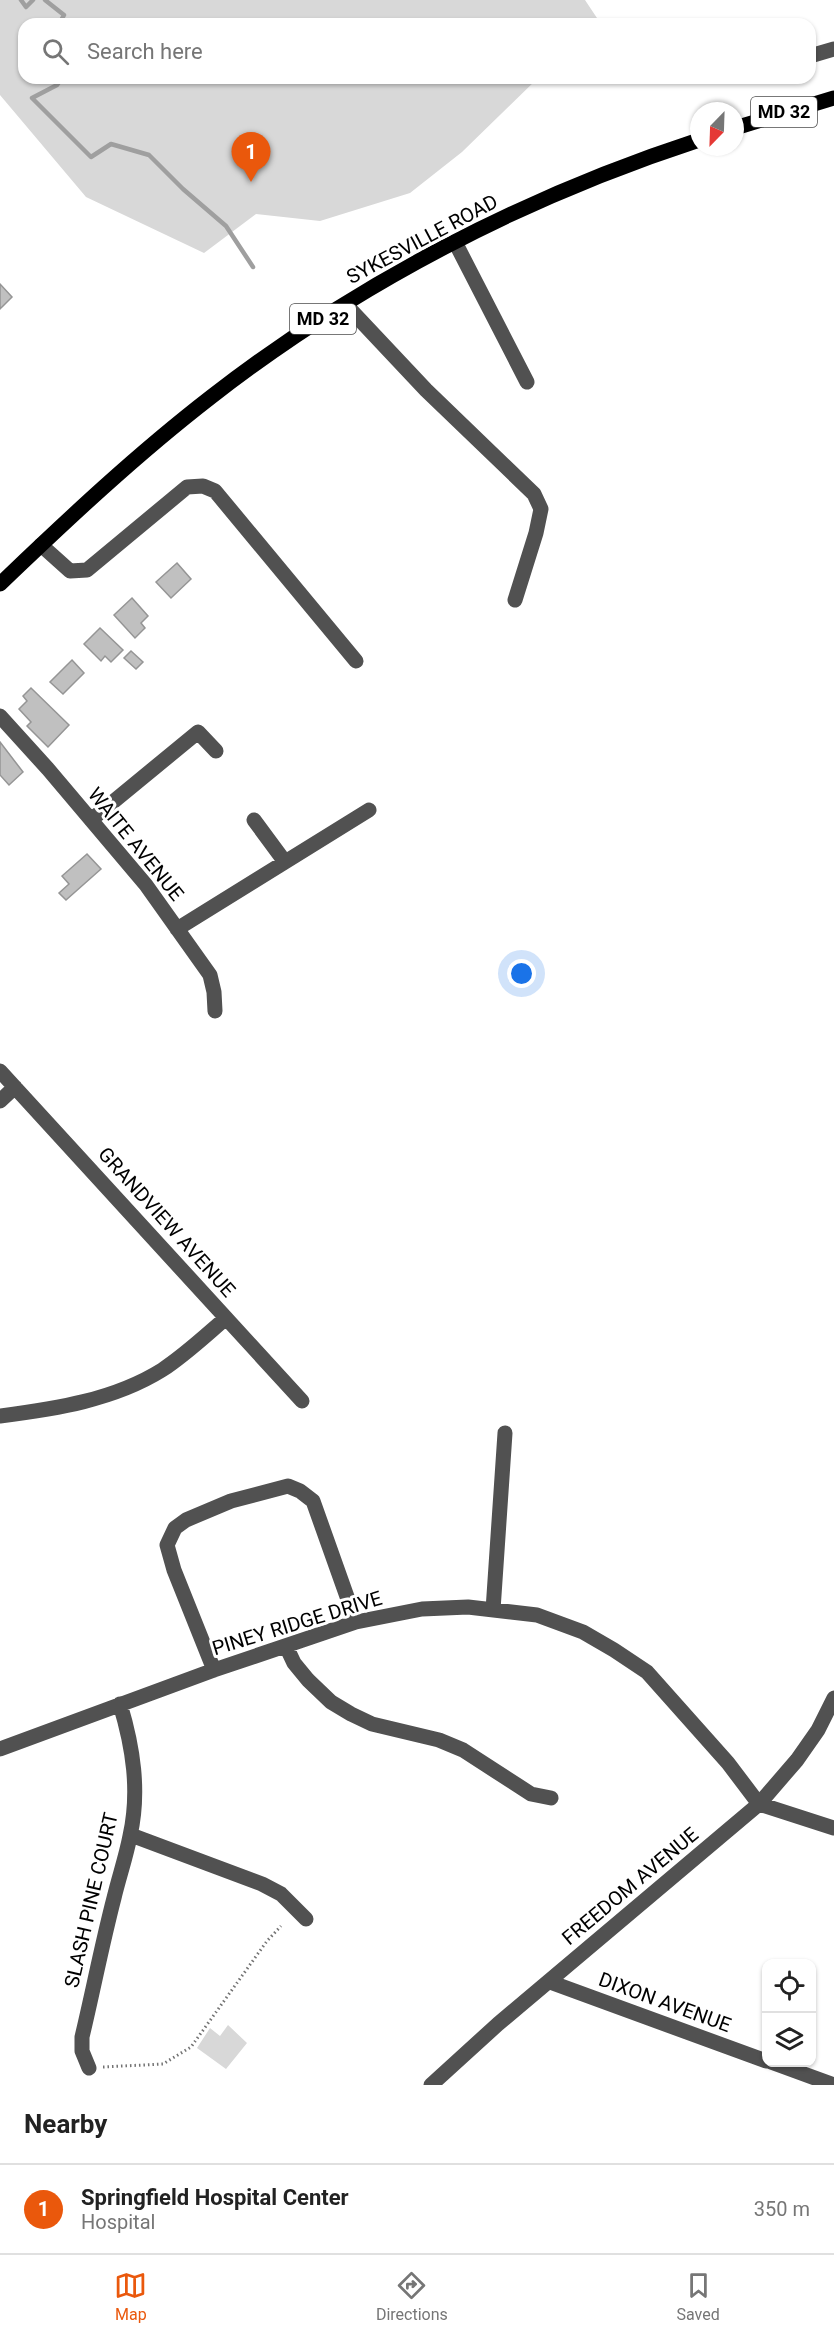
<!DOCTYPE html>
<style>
body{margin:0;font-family:Roboto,sans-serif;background:#f6f6f6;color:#222}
.controls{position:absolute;right:18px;bottom:18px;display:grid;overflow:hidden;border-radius:12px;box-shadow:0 2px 4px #0004}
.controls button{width:54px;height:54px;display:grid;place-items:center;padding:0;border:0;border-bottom:2px solid #e0e0e0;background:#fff;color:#222;font:30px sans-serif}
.compass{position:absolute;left:690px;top:102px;width:54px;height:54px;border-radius:50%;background:#fff;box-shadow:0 2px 4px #0004;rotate:203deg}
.you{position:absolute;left:522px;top:974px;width:21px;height:21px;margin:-15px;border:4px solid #fff;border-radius:50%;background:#1a73e8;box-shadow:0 0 0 9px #1a73e833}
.badge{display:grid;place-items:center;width:39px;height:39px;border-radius:50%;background:#ea580c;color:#fff;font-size:20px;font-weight:700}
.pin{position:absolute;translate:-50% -50px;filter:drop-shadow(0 2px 3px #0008)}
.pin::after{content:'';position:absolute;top:32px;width:21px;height:18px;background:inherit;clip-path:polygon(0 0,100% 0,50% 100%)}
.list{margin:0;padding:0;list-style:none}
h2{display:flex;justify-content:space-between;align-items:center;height:78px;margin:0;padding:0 24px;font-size:26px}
h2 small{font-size:20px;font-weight:400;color:#767676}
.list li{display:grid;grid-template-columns:39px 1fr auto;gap:18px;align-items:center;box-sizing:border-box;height:90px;padding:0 24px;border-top:2px solid #e0e0e0}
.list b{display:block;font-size:22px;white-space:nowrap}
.list p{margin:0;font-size:20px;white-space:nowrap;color:#767676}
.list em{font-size:20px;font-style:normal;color:#767676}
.icon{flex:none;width:33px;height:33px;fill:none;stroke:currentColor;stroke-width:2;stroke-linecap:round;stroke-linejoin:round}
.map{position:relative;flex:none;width:834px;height:2085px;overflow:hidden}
.search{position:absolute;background:#fff;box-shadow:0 2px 4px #0004;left:18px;right:18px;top:18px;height:66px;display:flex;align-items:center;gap:15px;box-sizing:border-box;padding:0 21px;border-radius:18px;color:#767676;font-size:22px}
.sheet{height:168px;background:#fff}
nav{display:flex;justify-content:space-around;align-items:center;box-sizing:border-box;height:84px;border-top:2px solid #e0e0e0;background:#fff;font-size:16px;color:#767676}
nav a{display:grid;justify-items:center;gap:3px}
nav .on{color:#ea580c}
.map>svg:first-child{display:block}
</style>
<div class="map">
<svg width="834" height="2085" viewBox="0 0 834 2085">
<rect width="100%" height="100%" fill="#fff"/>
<!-- green -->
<path fill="#d8d8d8" d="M0,0H585L601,24H24V78H538L462,152L410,193L320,221L256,214L204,253L86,197L0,95Z
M228,2025L247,2043L226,2069L197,2048L210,2028L220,2036Z"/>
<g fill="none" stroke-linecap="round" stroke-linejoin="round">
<!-- stream -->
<path stroke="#9f9f9f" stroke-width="4.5" d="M21,0L26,7L33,0
M45,0L64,15L59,24
M62,78L57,85L32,98L91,157L111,144L149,155L183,189L226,226L253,267"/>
</g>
<!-- building -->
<path fill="#c0c0c0" stroke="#959595" stroke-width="1.5" d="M0,284L12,297L0,309Z
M177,563L191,579L171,598L156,582Z
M132,598L148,616L141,623L145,628L135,638L114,615Z
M100,628L123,650L111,662L105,656L101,661L84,644Z
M131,651L143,662L136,669L124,658Z
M72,660L84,673L63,694L50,682Z
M31,688L69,725L48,747L27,726L31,722L19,709L27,701L23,696Z
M0,742L23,772L9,785L0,775Z
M87,854L101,869L66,900L59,893L69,884L62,876Z"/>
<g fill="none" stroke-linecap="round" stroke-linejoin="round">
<!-- path -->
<path stroke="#737373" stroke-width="3" stroke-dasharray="1.5 3" stroke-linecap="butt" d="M103,2067L163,2064L191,2047L267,1941L281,1926"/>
<!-- minor -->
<path stroke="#515151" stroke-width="15" d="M810,56L834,49
M455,242L527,382
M346,305L426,390L534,494L541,509L536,533L515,600
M41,545L70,571L87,570L187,487L203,486L215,491L356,661
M0,716L48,769L146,885L210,975L214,992L215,1011
M91,820L198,732L216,751
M254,820L285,862
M177,929L369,810
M0,1071L302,1401
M0,1101L15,1087
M0,1416C55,1409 114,1400 162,1370C185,1355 205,1336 226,1318
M493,1610L505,1433
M286,1646L294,1663L308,1680L331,1702L351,1714L372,1724L439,1740L463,1750L531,1794L551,1798
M214,1670L174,1570L167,1545L175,1528L186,1520L231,1501L288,1486L300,1491L313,1501L356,1622
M0,1749L214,1670L356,1622L422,1609L468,1607L537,1615L583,1632L614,1650L647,1672L728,1763L759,1804L834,1828
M131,1835L262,1884L281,1894L306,1919
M550,1982L766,2061
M771,2062L834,2085
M89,2068L82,2051V2037C93,1991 102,1944 114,1898C119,1877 126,1857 130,1836C140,1791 133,1747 120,1704
M431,2085L498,2024L759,1804L797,1760L818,1730L834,1698"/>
<!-- major -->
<path stroke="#000" stroke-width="15" d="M735,128L834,98
M0,584C68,519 136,455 211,397C356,284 524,197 699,140"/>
</g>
<g text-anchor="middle" stroke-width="6" stroke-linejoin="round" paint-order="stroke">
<!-- shield labels -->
<g fill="#fff" stroke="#4c4c4c" stroke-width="1.5">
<rect x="751" y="97" width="66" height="30" rx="4.5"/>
<rect x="290" y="304" width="66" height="30" rx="4.5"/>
</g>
<g font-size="18" font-weight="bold" fill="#000">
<text x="784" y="118">MD 32</text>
<text x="323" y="325">MD 32</text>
</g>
<!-- street labels -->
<g font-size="20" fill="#000" stroke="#fff">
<text transform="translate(422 239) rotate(-28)" y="7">SYKESVILLE ROAD</text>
<text transform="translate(136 844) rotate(51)" y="7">WAITE AVENUE</text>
<text transform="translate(167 1222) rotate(48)" y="7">GRANDVIEW AVENUE</text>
<text transform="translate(297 1623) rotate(-17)" y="7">PINEY RIDGE DRIVE</text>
<text transform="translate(630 1886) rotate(-40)" y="7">FREEDOM AVENUE</text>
<text transform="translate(91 1900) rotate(-77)" y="7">SLASH PINE COURT</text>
<text transform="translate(665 2002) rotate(20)" y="7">DIXON AVENUE</text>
</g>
</g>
</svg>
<div class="controls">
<button><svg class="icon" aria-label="locate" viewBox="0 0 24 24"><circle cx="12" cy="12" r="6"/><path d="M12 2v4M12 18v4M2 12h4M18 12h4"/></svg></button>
<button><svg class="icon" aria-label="layers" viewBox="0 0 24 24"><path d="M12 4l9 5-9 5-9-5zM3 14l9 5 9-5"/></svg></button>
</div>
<svg class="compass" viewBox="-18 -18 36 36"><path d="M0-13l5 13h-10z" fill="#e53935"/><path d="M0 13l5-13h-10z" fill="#767676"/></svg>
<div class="you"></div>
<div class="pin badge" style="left:251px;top:182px">1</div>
<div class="search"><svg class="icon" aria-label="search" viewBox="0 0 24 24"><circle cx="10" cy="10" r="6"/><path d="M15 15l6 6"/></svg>Search here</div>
</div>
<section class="sheet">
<h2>Nearby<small></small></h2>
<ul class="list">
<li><span class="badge">1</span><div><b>Springfield Hospital Center</b><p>Hospital</p></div><em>350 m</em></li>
</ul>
</section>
<nav>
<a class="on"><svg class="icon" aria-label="map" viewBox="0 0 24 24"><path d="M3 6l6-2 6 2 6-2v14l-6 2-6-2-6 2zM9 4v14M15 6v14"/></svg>Map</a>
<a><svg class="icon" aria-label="directions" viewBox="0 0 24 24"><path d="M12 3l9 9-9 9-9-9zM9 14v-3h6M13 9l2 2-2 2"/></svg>Directions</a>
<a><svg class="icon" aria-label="saved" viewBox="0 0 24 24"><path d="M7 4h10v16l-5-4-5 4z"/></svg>Saved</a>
</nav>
